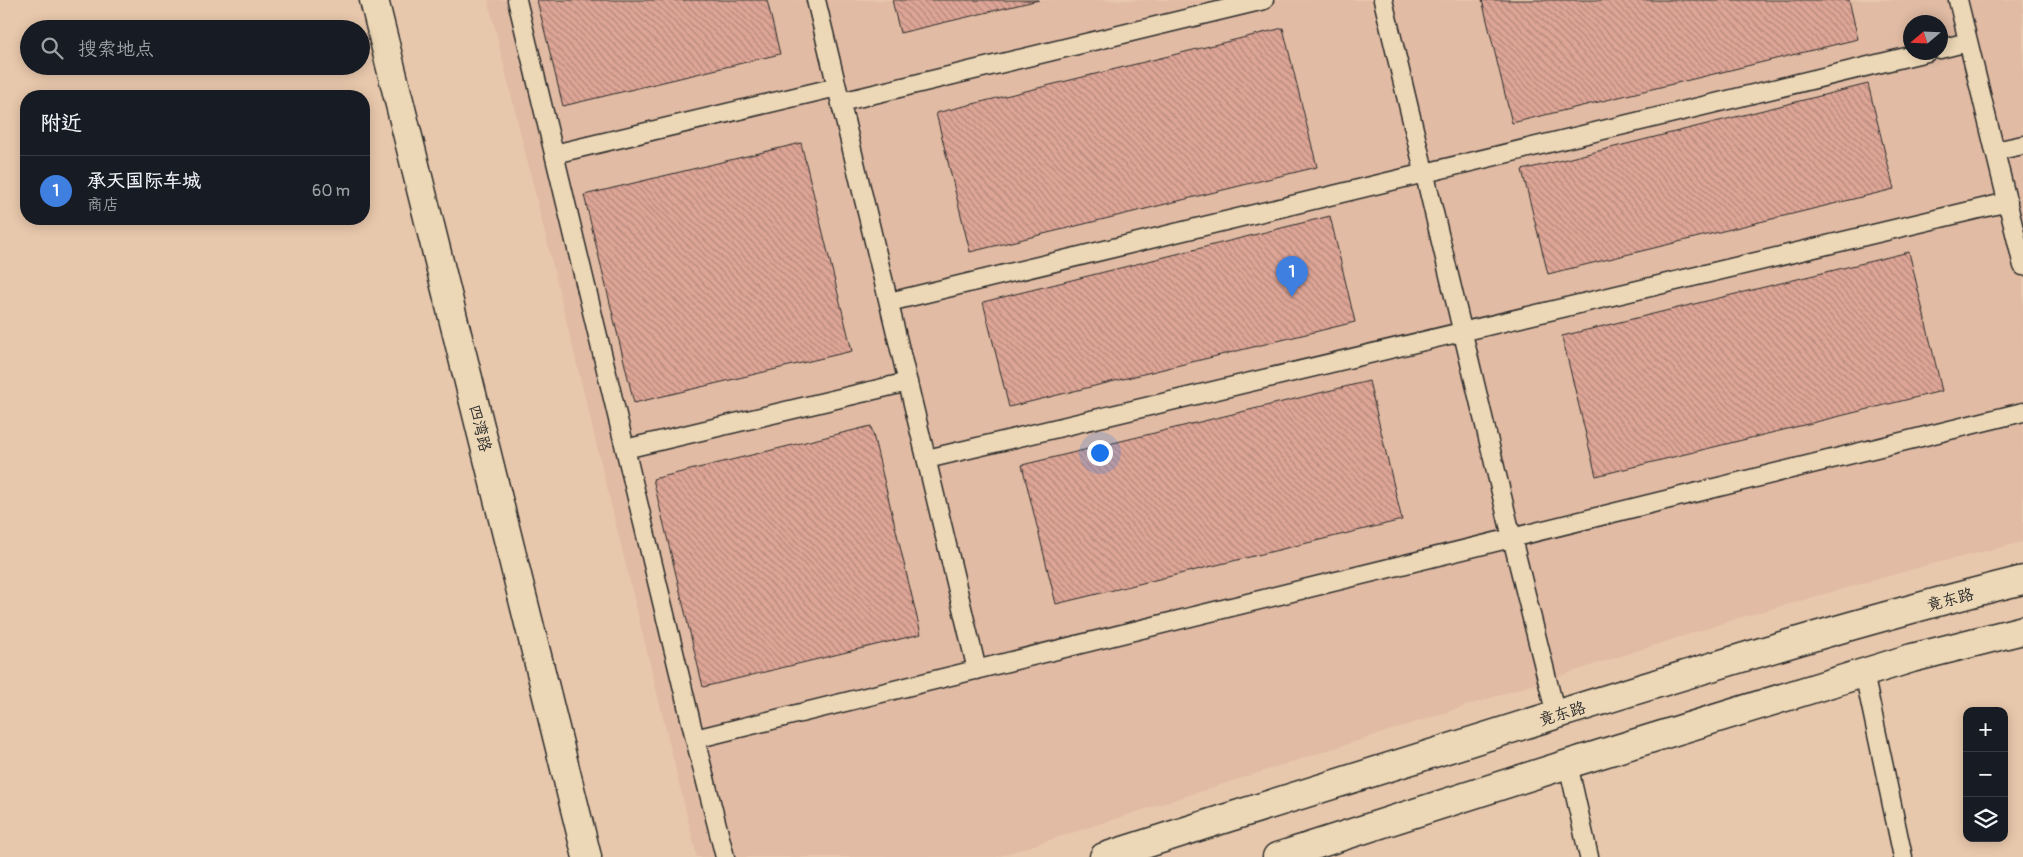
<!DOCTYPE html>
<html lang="zh">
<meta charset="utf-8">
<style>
body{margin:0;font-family:Pangolin,"LXGW WenKai TC",sans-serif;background:#242831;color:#f1f3f6}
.controls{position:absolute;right:15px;bottom:15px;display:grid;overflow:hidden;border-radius:10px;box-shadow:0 2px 12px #0003}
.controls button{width:45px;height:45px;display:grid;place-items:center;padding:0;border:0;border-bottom:1px solid #363941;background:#171b24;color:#f1f3f6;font:25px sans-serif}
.compass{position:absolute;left:1903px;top:15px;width:45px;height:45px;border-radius:50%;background:#171b24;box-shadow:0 2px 12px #0003;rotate:251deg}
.you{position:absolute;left:1099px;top:452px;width:18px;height:18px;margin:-12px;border:4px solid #fff;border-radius:50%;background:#1a73e8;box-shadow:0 0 0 8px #1a73e833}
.badge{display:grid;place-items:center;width:32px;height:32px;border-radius:50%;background:#ea580c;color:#fff;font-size:16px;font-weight:700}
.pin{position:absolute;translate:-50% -41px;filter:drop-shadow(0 1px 2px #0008)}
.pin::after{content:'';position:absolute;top:26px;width:18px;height:15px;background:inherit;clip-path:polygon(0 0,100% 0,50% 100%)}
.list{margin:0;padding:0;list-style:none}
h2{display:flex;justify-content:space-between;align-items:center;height:65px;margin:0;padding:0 20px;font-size:21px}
h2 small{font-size:16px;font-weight:400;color:#9ea1a6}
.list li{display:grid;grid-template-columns:32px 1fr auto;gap:15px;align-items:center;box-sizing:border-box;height:70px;padding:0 20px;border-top:1px solid #363941}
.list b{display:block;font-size:19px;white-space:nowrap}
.list p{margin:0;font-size:16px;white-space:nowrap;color:#9ea1a6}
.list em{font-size:16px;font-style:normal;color:#9ea1a6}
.icon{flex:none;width:28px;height:28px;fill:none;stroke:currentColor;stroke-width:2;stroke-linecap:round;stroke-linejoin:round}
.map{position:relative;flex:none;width:2023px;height:857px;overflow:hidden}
.search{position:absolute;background:#171b24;box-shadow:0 2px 12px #0003;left:20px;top:20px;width:350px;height:55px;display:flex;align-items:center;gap:12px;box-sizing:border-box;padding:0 18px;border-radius:28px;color:#9ea1a6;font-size:19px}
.panel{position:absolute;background:#171b24;box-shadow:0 2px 12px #0003;left:20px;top:90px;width:350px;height:135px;border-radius:20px}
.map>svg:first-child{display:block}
</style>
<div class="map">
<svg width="2023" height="857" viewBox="0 0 2023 857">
<defs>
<pattern id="building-back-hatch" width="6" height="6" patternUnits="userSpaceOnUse" patternTransform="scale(1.25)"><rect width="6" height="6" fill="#dda596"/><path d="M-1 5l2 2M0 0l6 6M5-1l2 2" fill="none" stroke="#b3877b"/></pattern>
</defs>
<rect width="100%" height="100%" fill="#e8c8ac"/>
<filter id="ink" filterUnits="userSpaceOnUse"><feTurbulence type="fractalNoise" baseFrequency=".02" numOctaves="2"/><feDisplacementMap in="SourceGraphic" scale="10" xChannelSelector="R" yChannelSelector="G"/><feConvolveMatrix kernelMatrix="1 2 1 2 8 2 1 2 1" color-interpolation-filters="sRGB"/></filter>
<g filter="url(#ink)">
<!-- built -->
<path fill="#e1bba3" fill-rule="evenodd" d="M488,0H2023V542L1932,564L1739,618L997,857H697ZM1910,22H1940V52H1910Z"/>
<!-- building -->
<path fill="url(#building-back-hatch)" stroke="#2b2b2b" d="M537,0H767L780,54L563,106Z
M892,0H1039L900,33Z
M1482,0H1849L1858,39L1512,123Z
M1283,28L1317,167L970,252L936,113Z
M1868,84L1894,189L1548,274L1522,170Z
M801,143L852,351L634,403L584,195Z
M1330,216L1355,322L1009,407L983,302Z
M1909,252L1942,391L1596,476L1562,336Z
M1369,381L1402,520L1056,604L1022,465Z
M871,426L921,634L703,687L653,479Z"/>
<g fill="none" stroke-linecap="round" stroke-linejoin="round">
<!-- service casing -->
<g stroke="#2b2b2b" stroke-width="21">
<path id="service" d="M517,0L695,739L725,857
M816,0L977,670
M1383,0L1512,538L1556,715
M1958,0L2023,266
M1940,49L1968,42
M841,102L1264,0
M1995,151L2023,145
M554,154L837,87
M889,302L1927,52
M625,449L908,382
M927,459L2008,202
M1864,673L1903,857
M695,739L2023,412
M1568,764L1589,857"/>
</g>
<!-- tertiary casing -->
<g stroke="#2b2b2b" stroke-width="31">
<path id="tertiary" d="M374,0L587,857"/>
</g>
<!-- primary casing -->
<g stroke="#2b2b2b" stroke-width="31">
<path id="primary" d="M1104,857C1254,809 1404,762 1555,715C1710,667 1865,619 2023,580
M1277,857L1568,764L1912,658L2023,630"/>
</g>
<!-- service -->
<use href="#service" stroke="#ecd7b6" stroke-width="18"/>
<!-- tertiary -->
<use href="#tertiary" stroke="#ecd7b6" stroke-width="28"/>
<!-- primary -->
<use href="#primary" stroke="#ecd7b6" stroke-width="28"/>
</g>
</g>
<g text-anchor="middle" stroke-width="4" stroke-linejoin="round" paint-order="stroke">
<!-- street labels -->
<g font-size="16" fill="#2b2b2b" stroke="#ecd7b6">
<text transform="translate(481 428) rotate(76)" y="6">四湾路</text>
<text transform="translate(1950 599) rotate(-15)" y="6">竟东路</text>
<text transform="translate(1562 713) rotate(-17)" y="6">竟东路</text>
</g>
</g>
</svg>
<div class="controls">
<button>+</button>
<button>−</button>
<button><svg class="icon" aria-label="layers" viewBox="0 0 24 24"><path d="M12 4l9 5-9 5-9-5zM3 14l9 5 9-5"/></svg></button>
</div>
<svg class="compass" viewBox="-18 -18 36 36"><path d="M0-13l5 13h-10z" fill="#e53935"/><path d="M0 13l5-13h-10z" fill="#9ea1a6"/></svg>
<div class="you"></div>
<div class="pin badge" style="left:1292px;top:297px;background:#3f7fe0">1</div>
<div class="search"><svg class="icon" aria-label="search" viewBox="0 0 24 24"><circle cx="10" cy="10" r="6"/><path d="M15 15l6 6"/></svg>搜索地点</div>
<section class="panel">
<h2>附近<small></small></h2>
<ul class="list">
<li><span class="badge" style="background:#3f7fe0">1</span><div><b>承天国际车城</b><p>商店</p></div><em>60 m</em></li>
</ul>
</section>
</div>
